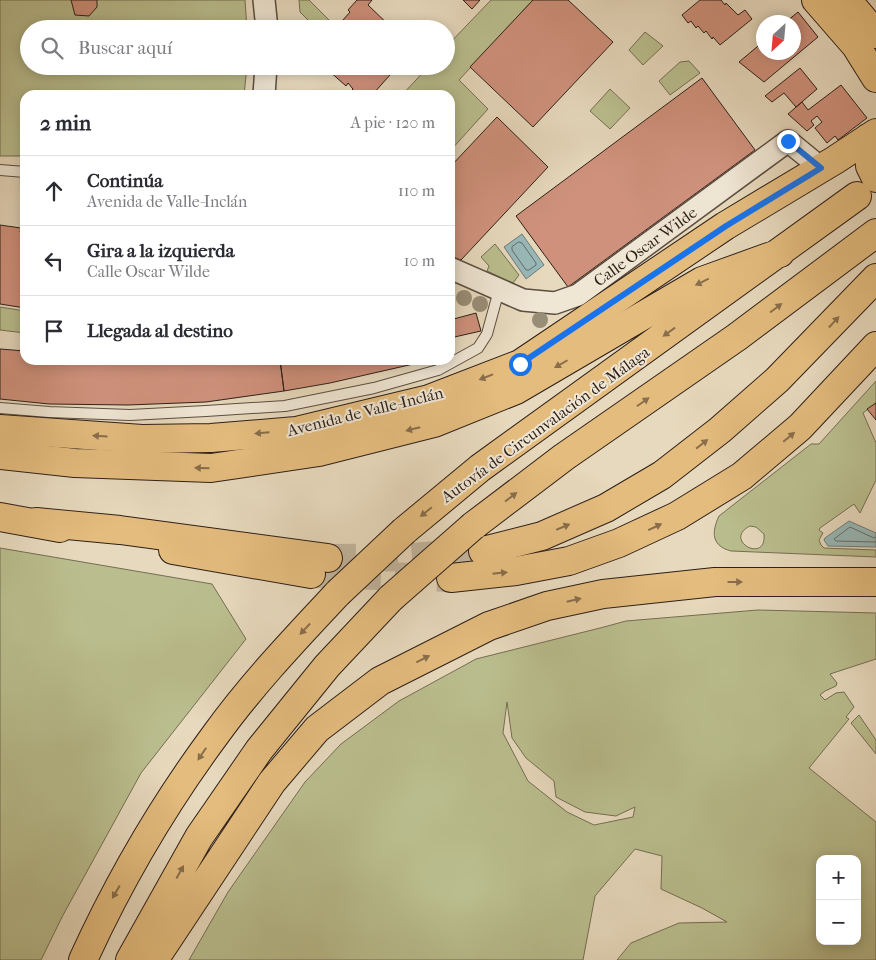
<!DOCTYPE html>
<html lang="es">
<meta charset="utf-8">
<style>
body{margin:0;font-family:"IM FELL French Canon",serif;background:#f7f7f7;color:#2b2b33}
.controls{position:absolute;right:15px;bottom:15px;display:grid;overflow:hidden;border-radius:10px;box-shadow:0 2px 12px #0003}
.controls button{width:45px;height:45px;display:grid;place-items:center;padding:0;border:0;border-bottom:1px solid #e1e1e2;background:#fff;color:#2b2b33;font:25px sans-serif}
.compass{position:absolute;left:756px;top:15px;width:45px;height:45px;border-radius:50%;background:#fff;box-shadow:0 2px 12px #0003;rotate:206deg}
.stop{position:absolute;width:15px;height:15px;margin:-11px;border:4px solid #1a73e8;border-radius:50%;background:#fff}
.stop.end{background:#1a73e8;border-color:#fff;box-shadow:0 1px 5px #0008}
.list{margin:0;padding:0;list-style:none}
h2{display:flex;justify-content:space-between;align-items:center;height:65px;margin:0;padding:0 20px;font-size:21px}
h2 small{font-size:16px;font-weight:400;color:#7c7c81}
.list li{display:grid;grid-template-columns:32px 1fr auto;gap:15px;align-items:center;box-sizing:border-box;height:70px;padding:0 20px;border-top:1px solid #e1e1e2}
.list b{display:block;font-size:19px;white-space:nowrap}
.list p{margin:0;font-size:16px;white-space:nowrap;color:#7c7c81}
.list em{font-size:16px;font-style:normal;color:#7c7c81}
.icon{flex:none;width:28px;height:28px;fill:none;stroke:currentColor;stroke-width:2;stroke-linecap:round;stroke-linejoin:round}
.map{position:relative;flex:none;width:876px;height:960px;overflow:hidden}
.search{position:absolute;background:#fff;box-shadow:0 2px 12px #0003;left:20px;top:20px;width:435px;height:55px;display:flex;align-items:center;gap:12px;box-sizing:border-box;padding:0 18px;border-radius:28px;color:#7c7c81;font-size:19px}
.panel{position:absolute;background:#fff;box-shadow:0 2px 12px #0003;left:20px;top:90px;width:435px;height:275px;border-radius:15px}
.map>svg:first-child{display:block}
</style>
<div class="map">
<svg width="876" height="960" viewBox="0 0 876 960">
<rect width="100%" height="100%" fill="#e7d9bd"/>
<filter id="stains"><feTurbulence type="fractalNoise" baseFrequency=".004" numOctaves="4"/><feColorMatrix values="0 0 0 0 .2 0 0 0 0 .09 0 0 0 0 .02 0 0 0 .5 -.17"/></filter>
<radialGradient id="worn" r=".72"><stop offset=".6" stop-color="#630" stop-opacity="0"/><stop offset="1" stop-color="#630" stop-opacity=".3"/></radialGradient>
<!-- green -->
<path fill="#babe8e" stroke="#746e53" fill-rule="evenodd" d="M0,0H245L247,29H29V66H247L244,95H25V156H0Z
M299,0H309L331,22L324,29H317L300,12Z
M491,0H533L459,80L488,109L450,151V95H402L429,66H446V47Z
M645,32L663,46L643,65L629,50Z
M689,61L700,73L670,95L659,81L680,62Z
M610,89L630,108L610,129L590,111Z
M495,244L519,275L513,283L487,271L489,266L481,257Z
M0,307L25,311V333L0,330Z
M876,381V403L863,413L876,443V480L860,513L854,504L820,528L819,530L823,533L819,540L821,545L824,548L876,550V557L731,551C712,546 711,533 719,516L811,444H819ZM750,526L756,527L764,534C767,565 722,540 750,526Z
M0,548L212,584L246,639L141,773L62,917L41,960H0Z
M758,610L876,613V659L830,674L837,683L836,686L825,691L820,695L825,700L836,693L844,692L854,707L846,717L849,719L809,768L876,822V960H617L631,943L679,923L727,922L702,908L661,889L662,856L635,849L595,896L583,960H189L228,892L305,782L341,744L399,701L476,659L604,627L626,621ZM507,702L512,738L526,758L554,781L556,797L585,812L616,816L635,807L633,817L594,825L567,812L528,781L503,733ZM820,859H857V941H820Z
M859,715L876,740V754L851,723Z"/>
<!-- water -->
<path fill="#98b9b9" stroke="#6d7b79" d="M522,234L544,265L526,279L504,247Z
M849,521L876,533V547L828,546L824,540L825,538Z"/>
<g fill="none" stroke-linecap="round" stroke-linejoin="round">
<!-- shore -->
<path stroke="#626c68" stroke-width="1" d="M519,242L522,243L536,263V265L529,270H526L512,250V247Z
M876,537L874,538L850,527L834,539L836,541L876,542"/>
</g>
<!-- building -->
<path fill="#cf917c" stroke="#2d1f18" d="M71,0H97V7L89,16L75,15Z
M357,0H372L368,5L393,29H335L350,12L348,10Z
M463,0H480L472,9Z
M533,0H568L613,42L533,127L470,67Z
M700,0H721L725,5L726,3L738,15L745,10L752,19L720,45L713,37L712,39L706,31L704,33L698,26L696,28L691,21L688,23L682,15Z
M798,12L818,37L764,82L739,62L764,41V52H794V22H786Z
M329,66H398L373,94L374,95H355L351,91L353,89L348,83L346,86L328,70L331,68Z
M800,68L817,89L796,107L784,93L772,102L765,96Z
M702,78L755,150L568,287L516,216Z
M841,85L867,118L838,140L835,136L827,143L815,128L822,122L817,116L811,121L814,125L807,131L788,114L802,102L808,110Z
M497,117L548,167L461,260L450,256V167Z
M0,225L21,228L20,232H25V308L0,304Z
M476,313L481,331L450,338V320Z
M0,349L25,351V360H280L284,391L206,402L128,405L49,404L0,399Z
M280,360H431L330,383L284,391Z
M876,403V420L867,409Z"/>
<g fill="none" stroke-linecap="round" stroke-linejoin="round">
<!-- primary-tunnel -->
<path stroke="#c2b49c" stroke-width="28" stroke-dasharray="28 14" stroke-linecap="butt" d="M311,574L451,578"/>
<!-- highway-tunnel -->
<path stroke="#c2b49c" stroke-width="28" stroke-dasharray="28 14" stroke-linecap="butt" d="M328,558L412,557L483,551"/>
<!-- lane casing -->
<g stroke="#5c4e41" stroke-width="12">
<path id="lane" d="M0,170L25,172
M0,408L49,412L130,415L206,411L285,406L374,388L438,370L478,348L487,334L499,290"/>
</g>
<!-- street casing -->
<g stroke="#5c4e41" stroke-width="24">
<path id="street" d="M264,0L267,29
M264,95L266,66
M450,268L523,300L555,303L578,295L788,141L821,168"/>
</g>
<!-- primary casing -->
<g stroke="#2d1f18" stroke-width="30">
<path id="primary" d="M816,0L856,46L876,78
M847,0L876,34
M868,138L870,166L876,178
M0,429L142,439L211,438L296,431L429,399L520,364L725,226L835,160L876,133
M0,517L60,528
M173,550L311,574
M451,578L516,571L569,561L619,543L677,516L742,476L800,427L876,346"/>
</g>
<!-- highway casing -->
<g stroke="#2d1f18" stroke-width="30">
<path id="highway" d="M0,455L75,463L211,468L319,452L434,423L516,390L702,281L780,253
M36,522L120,530L328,558
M473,526L564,457L737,337L876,233
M404,531L480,468L857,196
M483,551L542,536L606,508L662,475L720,430L777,380L876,278
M83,960C119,881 164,804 216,734C252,684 296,638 338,593
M130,960L199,837L259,750L327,666L391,598
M154,960L272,782L317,729L380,681L489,626L547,606L603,594L715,582H876"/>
</g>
<!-- lane -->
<use href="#lane" stroke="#efe6d4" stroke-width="10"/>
<!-- street -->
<use href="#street" stroke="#efe6d4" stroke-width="21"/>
<!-- primary -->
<use href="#primary" stroke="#e4bc7e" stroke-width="28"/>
<!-- highway -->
<use href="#highway" stroke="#e4bc7e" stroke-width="28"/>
<!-- highway-bridge casing -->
<g stroke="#2d1f18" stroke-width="30" stroke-linecap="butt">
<path id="highway-bridge" d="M338,593L404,531
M391,598L473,526"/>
</g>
<!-- highway-bridge -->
<use href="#highway-bridge" stroke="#e4bc7e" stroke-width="28"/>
</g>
<!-- trees -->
<g fill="#988d76">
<circle cx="464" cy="298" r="8"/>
<circle cx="480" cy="304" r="8"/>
<circle cx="540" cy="320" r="8"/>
</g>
<!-- one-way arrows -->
<defs><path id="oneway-solid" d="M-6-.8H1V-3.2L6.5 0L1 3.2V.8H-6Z" transform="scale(1.25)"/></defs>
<g fill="#886e4b">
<use href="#oneway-solid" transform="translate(702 282) rotate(154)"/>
<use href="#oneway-solid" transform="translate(776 308) rotate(-37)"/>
<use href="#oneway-solid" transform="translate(834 322) rotate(-47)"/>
<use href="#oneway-solid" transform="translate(669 332) rotate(144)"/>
<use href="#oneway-solid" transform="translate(561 364) rotate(150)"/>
<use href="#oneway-solid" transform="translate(486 377) rotate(159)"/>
<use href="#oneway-solid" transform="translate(643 402) rotate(-35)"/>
<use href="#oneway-solid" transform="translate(413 429) rotate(166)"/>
<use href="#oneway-solid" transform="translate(262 433) rotate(175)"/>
<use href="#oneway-solid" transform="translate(100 436) rotate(-176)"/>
<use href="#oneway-solid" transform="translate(789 437) rotate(-40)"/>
<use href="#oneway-solid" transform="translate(702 444) rotate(-38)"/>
<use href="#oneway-solid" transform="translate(202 468) rotate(-178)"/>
<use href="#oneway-solid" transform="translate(511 497) rotate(-37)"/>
<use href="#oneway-solid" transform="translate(426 512) rotate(141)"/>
<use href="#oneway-solid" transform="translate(563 527) rotate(-23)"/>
<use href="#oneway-solid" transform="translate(655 527) rotate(-25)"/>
<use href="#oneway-solid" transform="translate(500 573) rotate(-6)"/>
<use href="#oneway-solid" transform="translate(735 582)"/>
<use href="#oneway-solid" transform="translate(574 600) rotate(-13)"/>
<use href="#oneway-solid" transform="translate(305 629) rotate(133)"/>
<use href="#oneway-solid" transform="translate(423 659) rotate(-27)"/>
<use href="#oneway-solid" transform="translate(202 754) rotate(124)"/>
<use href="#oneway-solid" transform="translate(180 872) rotate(-61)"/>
<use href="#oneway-solid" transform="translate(116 892) rotate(120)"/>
</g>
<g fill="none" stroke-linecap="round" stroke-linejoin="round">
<!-- route -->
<path stroke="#1a73e8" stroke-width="6" d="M520,364L726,226L821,168L788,141"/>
</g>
<g text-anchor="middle" stroke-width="4" stroke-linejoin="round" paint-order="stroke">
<!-- street labels -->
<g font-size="16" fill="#2d1f18" stroke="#efe6d4">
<text transform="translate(645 246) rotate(-36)" y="6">Calle Oscar Wilde</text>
<text transform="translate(365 411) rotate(-14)" y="6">Avenida de Valle-Inclán</text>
<text transform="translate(545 424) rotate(-36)" y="6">Autovía de Circunvalación de Málaga</text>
</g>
</g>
<rect width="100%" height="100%" filter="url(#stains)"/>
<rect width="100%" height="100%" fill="url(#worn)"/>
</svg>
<div class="controls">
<button>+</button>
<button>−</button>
</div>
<svg class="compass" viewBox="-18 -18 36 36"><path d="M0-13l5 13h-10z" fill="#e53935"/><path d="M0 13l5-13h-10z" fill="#7c7c81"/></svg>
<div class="stop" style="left:520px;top:364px"></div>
<div class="stop end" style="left:788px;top:141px"></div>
<div class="search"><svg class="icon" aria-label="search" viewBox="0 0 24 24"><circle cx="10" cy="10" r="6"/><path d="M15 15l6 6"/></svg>Buscar aquí</div>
<section class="panel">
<h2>2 min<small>A pie · 120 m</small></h2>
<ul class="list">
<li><svg class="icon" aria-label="ahead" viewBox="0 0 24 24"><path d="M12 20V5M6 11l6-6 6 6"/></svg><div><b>Continúa</b><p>Avenida de Valle-Inclán</p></div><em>110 m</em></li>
<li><svg class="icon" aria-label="left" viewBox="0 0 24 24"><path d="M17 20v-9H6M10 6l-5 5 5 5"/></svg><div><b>Gira a la izquierda</b><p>Calle Oscar Wilde</p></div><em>10 m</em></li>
<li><svg class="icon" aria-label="arrive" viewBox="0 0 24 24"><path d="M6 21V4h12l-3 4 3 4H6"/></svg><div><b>Llegada al destino</b></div></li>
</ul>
</section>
</div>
